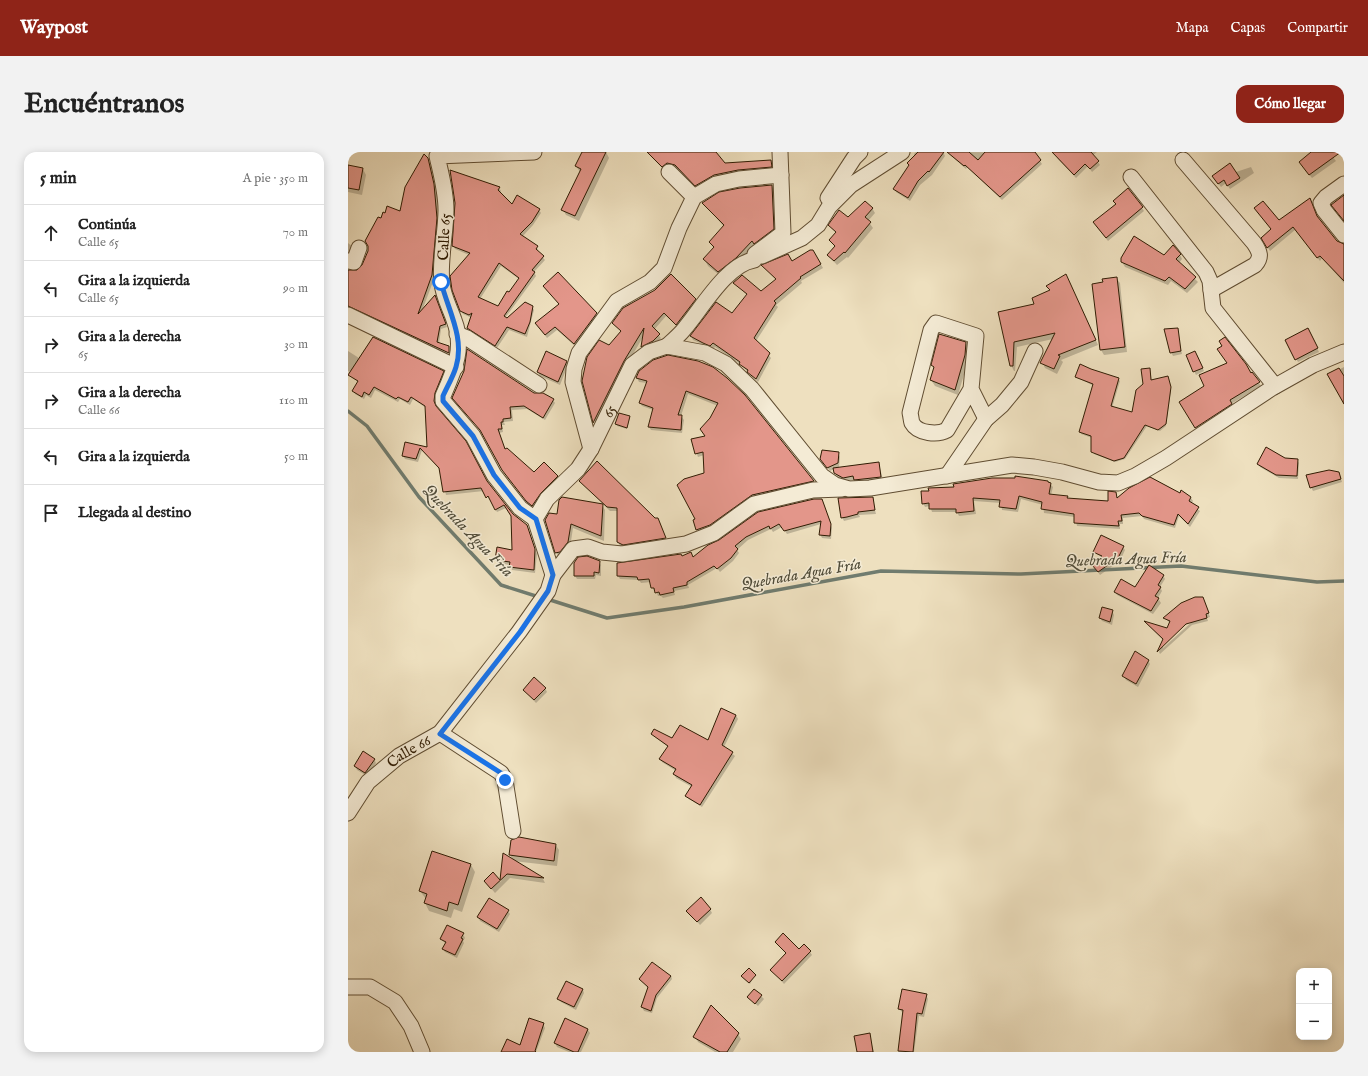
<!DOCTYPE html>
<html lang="es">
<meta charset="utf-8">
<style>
body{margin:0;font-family:"IM FELL English",serif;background:#f2f2f2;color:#222}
.controls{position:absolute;right:12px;bottom:12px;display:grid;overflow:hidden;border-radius:8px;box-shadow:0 2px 10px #0003}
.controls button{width:36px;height:36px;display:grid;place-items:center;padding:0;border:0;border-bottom:1px solid #e0e0e0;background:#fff;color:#222;font:20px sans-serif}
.stop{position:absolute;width:12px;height:12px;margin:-9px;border:3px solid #1a73e8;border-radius:50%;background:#fff}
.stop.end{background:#1a73e8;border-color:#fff;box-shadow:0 1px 4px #0008}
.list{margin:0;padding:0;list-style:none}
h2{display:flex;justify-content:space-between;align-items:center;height:52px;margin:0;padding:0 16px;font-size:17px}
h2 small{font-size:13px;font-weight:400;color:#767676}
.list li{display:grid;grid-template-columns:26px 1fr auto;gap:12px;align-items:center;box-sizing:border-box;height:56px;padding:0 16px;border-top:1px solid #e0e0e0}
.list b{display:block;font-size:15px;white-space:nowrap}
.list p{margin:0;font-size:13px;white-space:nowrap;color:#767676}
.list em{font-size:13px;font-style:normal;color:#767676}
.icon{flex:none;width:22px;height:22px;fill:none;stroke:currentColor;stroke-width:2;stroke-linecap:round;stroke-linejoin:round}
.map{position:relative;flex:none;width:996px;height:900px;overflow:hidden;border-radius:12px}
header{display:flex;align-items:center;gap:24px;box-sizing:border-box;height:56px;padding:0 20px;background:#8f2418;color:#fff}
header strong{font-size:19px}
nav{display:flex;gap:22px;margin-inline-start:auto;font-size:14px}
.intro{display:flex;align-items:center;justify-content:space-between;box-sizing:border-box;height:96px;padding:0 24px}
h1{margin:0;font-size:28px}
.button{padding:10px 18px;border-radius:12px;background:#8f2418;color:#fff;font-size:14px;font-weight:700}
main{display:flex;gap:24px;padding:0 24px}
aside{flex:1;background:#fff;border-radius:12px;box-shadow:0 2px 10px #0003}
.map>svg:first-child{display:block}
</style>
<header>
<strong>Waypost</strong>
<nav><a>Mapa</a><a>Capas</a><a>Compartir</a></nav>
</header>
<div class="intro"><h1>Encuéntranos</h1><a class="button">Cómo llegar</a></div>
<main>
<aside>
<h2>5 min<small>A pie · 350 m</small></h2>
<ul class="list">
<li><svg class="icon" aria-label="ahead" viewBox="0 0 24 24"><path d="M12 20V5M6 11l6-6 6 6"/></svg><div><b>Continúa</b><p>Calle 65</p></div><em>70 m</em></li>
<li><svg class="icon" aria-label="left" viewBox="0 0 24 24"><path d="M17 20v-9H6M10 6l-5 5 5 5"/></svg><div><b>Gira a la izquierda</b><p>Calle 65</p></div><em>90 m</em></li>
<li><svg class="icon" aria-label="right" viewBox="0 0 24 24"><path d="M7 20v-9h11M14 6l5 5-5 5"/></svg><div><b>Gira a la derecha</b><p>65</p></div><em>30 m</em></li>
<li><svg class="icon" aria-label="right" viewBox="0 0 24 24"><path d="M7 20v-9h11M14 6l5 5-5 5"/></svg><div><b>Gira a la derecha</b><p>Calle 66</p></div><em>110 m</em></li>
<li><svg class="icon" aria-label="left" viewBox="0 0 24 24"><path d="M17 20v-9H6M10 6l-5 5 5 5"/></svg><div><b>Gira a la izquierda</b></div><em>50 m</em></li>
<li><svg class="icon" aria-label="arrive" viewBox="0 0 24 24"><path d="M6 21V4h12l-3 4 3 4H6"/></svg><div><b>Llegada al destino</b></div></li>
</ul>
</aside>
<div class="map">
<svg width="996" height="900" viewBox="0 0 996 900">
<rect width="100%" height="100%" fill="#eee0bf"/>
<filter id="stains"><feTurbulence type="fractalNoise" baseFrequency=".005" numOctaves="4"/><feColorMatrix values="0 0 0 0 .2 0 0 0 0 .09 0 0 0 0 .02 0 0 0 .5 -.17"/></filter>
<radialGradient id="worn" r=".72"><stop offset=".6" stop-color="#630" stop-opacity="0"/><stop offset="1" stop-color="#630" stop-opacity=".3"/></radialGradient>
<!-- shadow -->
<path fill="#0003" fill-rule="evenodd" d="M235,0H258L261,6L231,69L218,63L215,58L232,20L228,14Z
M299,0H366L376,12L423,10L425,18L350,37L326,15H320L316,18Z
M568,0H595L597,4L584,23L572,33L562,49L548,40L546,37L567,5L566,2Z
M599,0H686L694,12L654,48L619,15L618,17Z
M712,0H749L745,3L752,13L744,20L740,14L728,26L710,7L708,3Z
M965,0H981L988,9L964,26L954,14Z
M76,3L82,11L89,43L90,70L86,127L74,159L88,147L99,175L93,177L91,192L101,195L99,203L0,158V119L9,120L15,114L39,55L53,60L58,36Z
M0,14L15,17L18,23L14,43L0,40Z
M903,15L906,21L882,37L878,31L873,35L867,27Z
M424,34L428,41L429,84L375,126L360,114L357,108L366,97L362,90L376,75L356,51Z
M151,36L153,39L152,41L164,53L170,44L191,58L193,61L185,73L174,85L189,95L190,100L197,108L186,120L188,124L157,166L159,168L184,155L186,158L179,185L161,178L149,196L122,180L120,176L124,166L115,162L113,159L121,103L107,97L105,93ZM153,114L171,127L151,155L132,147Z
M780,37L796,59L760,89L748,74Z
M524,56L527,61L520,69L525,76L500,106L499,105L489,113L480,103L487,95L482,88L488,81L481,73Z
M970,66L988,89L996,92V131L974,106L972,109L947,78L922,99L914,86L930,69Z
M0,91L5,95L0,104Z
M465,99L475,116L453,129L454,131L428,153L430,155L408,189L423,206L410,230L392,212L367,195L365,197L345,188L343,184L384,162L399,143L386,131L413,140L428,128L415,113L444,111Z
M832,103L834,107L831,111L850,130L839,141L823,129L820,133L777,115L774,110Z
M718,123L750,193L713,208L715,210L709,222L697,216L694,210L705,187L669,195L667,219H666L663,213L651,161L687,152L702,139L700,134Z
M768,126L772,131L779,200L756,203L753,198L756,131Z
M347,147L349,151L330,175L318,164L306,178L313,186L307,193L296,198L294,195L296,183L266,236L248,273L235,229L274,180L265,171Z
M248,162L250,165L228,195L209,178L199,186L190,174Z
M829,177L834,202L825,204L823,200Z
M962,181L971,200L950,210L938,188Z
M618,191L621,197L620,209L610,243L587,234L583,228L587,217L584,213Z
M16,198L95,220L97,223L88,244L87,253L139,330L164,362L179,373L189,402L187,421L164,418L162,413L150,411L148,407L165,399L164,364L158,356L149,360L136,339L98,343L92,318L74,298L70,310L57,307L55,304L57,292L80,297L78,256L65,247L62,253L52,247L50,250L27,238L23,246L18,243L16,247L7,242L5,239L11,231L1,223L3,220L0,219V199L11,206Z
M849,203L856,219L848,223L846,219Z
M218,210L220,213L212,233L192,224L190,220Z
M996,215V253L981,223Z
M802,217L804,229L821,227L823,238L818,274L812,279L799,274L777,307L767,310L746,302L744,286L733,282L732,280L746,234L728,225L742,218L770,227L772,229L764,256L785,262Z
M292,220L397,244L467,332L351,381L346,368H348L357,321L356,303L350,305L344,288L358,285L362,267L370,254L340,242L333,264L336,268L334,281L303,278L301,275L305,258L294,254L292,251L299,231L291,230L289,226Z
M904,221L913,234L883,252L885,256L849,279L832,250L858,235Z
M186,242L205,248L207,251L197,268L179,257L164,258L165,269L156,270L157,273H154L155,280L151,281L157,298L186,322L209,325L211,328L186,356L181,353L157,322L135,281L107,249Z
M282,265L279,277L269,274L268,272Z
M490,301L492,305L491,316L531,312L535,328L509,331L507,328L498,329L489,325L486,317L482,319L475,311Z
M937,307L949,308L951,311L950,327L931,326L912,315L910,312Z
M991,321L994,330L965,339L963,335Z
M232,329L312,372L319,390L278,396L272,394L270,390V359H262Z
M700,330L705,335L703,343L720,347L762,350L768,341L770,347L832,342L843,346L845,349L843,352L852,359L842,375L831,364L827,376L796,367L794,364L775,366V372H772V377L729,374L727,365L696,361L695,353L673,347L670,360L654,358L653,351L626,349L628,362L611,364L609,360H584L582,354L577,355L575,351Z
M524,346L528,362L511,363L512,365L496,369L494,365Z
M475,351L484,376L483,387L474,386L472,382L473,372L439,382L434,375L425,380L423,377L400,388L389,398L391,401L385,409L372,420L369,416L340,433L341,436L326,439L327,443L315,446L313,444H310L308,439H306L303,430L293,431L291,428L272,427L270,424V411L334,405L345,406L360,394Z
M254,353L257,358L256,389L225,376L222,396L211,405L208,400L210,363Z
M775,395L777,398L772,409L752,423L747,416L753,405L746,400Z
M251,410L253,413V424L248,423L247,427H229L227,424Z
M815,423L817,427L812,435L814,439L810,446L813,451L805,462L769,443L767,440L787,437Z
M856,449L862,465L859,466L860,469L844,473L812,502L811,500L815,488L799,472L820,477L822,471L817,466ZM845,466L846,468L815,496V493Z
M764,459L766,463L764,473L754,469L752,465Z
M800,508L802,512L790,535L778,528L776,524Z
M197,536L199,540L188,551L176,538Z
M388,563L390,567L376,595L387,604L354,655L341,647L339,644L344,635L328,626L326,622L328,619L314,610L312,607L320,595L304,582L325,588L360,589Z
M26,607L28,611L19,624L9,618L7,614Z
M207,692L211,698L209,714L165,709L195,727L197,731L162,726L147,741L137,729L145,722L153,730L156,703L165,708L162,703Z
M123,713L127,720L114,760L106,757L103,766L81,759L77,751L78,747L72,739Z
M362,757L364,761L352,773L340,759Z
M160,759L162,762L151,780L132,769L130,765Z
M115,782L117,786L115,789L116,791L109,806L97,800L95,797L98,792L93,787Z
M428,790L451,798L462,800L464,803L436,832L424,818L439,802Z
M407,823L402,832L394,825Z
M323,824L324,827L309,846L304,861L296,859L294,855L300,836L292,827Z
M235,838L236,841L228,858L213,850L211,847Z
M407,838L416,847L410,854L400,845Z
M578,843L580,847L576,865L571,864L566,900H551L555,861L551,857Z
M218,868L240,878L242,881L233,900H221L209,895L207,891Z
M195,872L197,876L188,900H155L173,894Z
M390,882L393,887L385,900H367L350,890L347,885Z
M521,882L526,900H510Z"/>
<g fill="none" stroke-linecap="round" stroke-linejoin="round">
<!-- stream -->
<path stroke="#707c6f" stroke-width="3.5" d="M0,259L19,274L71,345L153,433L191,445
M199,447L259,466L336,455L533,419L673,422L833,414L969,430L996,429"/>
</g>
<!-- building -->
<path fill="#e3968a" stroke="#301c03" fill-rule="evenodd" d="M234,0H258L227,64L213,58L233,17L227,14Z
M299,0H368L377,11L423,8L424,15L390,18L366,23L347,34L327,13L319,11L314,15Z
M570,0H596L581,20L580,19L570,29L560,46L545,37L561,13L559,11Z
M599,0H621L630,8L637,0H687L693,8L652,45L617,13L616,14Z
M704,0H743L751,9L742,17L737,12L726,23Z
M963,0H993L961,23L951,10Z
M76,2L80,6L86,32L89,66L84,123L70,162L87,143L98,172L92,174L89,190L101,194V201L0,154V118H9L14,113L20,99V94L17,89L30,65L33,66L35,60L37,61L39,54L52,59L57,35Z
M882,11L892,26L879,34L876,28L870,32L864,24Z
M0,13L15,16L11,38L0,36Z
M102,18L152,35L150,38L164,52L169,43L192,57L184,70L172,82L190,94L188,97L196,104L184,118L187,120L156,164L159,166L177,150L185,154L182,170L177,182L159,175L147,194L119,176L124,161L121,163L112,159L104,138L102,124L122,101L104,94L107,51ZM151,111L171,126L161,140L159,139L150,154L130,145Z
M424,33L426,77L406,92L404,89L388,106L370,120L355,107L366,95L361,90L376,73L354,51L371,40L392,36Z
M780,36L795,55L758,86L745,70L768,52L765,49Z
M996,43V69L983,53Z
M962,46L969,64L989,89L996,92V129L972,104L969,106L945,75L919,96L913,86L923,77L906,56L915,49L931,68Z
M517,49L525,56L517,65L523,70L497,101L496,100L486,109L479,103L487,94L481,88L488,80L480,73L491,58L500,65Z
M786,84L816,103L825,93L833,102L828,107L848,125L837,137L821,125L817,129L773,110V106Z
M462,98H465L473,112L452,125L453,126L426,149L428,151L406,186L422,201L408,227L399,220L400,218L391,212L392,210L365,191L362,194L355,191L342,184L368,150L384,161L399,142L385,131L392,125L394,123L413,139L428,127L413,113L440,102L444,109Z
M210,120L249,161L226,192L207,175L197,183L187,171L211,152L195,134Z
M323,122L348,147L328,173L316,161L304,174L312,182L305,189L293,195L296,176L276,209L245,271L234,229L239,205L251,188L261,193L273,179L264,171L275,156L307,138Z
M718,122L748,188L710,203L712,204L706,217L692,211L707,181L666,190L665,214H662L650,160L686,152L684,146L702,138L698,134Z
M769,125L777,195L752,198L744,132L755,130L754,127Z
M830,176L833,199L822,201L816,177Z
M960,176L970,196L947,208L937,188Z
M591,182L618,190L617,203L607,238L582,228L586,215L583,213Z
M25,185L96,219L87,241L86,249L88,254L118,289L139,329L165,362L179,373L187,397L186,418L161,415L162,410L147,408L149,395L164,398L163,364L156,353L147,358L140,344L138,346L133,336L95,340L91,316L72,296L68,307L54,304L57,290L79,295L77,254L63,245L60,250L50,245L48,247L26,235L21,243L16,240L14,245L4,239L10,229L0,223Z
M877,185L898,212L903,221L904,220L912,230L882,248L884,252L847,276L831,250L856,234L851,223L879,211L869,197L874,194L871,189Z
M119,197L186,241H195L206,247L195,266L176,254L162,255L163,266L155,267V270H153L154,277H150L157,297L159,296L186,320L196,310L210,324L193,341L184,354L178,349L154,318L132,278L104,246L116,219Z
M198,199L219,209L210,230L189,220Z
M847,199L855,216L845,220L838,203Z
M320,203L350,209L365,215L379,226L397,243L466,329L404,343L362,373L348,378L345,368L347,367L329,333L336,327L356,321L355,300L347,302L343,287L357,284L352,277L362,266L370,251L338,239L330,263H334L333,278L300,275L305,256L291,251L299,229L288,226L291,219L305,208Z
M732,212L743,217L771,226L763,254L784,260L788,238L795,232L793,217L802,216L803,228L820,224L823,235L818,272L810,278L797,273L776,306L766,309L743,300V284L731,280L745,232L727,225Z
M991,216L996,224V252L979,222Z
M271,261L282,264L279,276L267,272Z
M918,295L937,306L950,307L949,324L928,323L909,312Z
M474,298L491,300L490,311L479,316L472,307Z
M249,309L307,366H310L318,386L275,393L269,390V356L259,355L231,329Z
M531,310L533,325L506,328L505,324L495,326L486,321L485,316Z
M981,318L991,320L993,327L962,336L958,323Z
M667,324L700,329V330L703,331L701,342L720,344L719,346L760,349V339L768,340L769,346L781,336L802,325L832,341L833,338L843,345L841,349L851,355L840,372L830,362L826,373L794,364L791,361L773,363L774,369H770L771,374L726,371V362L693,357L694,350L671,344L668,357L651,355L652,348L625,346L626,359L608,361V357H581V351L574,352L573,339H581L580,336L606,335L605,332L644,326H667Z
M214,345L255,352L253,384L223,372L220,390L212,400L207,401L197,368L201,361L209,362L211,348Z
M525,345L527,358L510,360V362L499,365L493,366L490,346Z
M466,347H474L483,372L482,384L471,383L473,369L436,379L431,372L422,377L421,374L398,385L387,394L390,397L383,406L369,417L366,414L339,430V433L325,436L326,440L312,443L311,440L307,441L306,436H303L301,427L290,428L289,425L269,424V411L333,402L334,404L343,400L345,405L360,393L371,388L410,360Z
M753,383L776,394L770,406L750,420L744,413L754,404L745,400Z
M239,404L252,409L251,421L246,420V424H226V411L230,405Z
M801,413L816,423L810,433L813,435L807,444L811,446L803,459L766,440L773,427L787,435Z
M847,445H855L861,461L858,462L859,466L838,472L809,500L815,487L796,469L819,476L822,469L815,466L833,451Z
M754,455L765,458L762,470L751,466Z
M787,499L801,508L788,532L774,524Z
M186,525L198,536L186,548L175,538Z
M373,556L388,563L374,593L385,600L352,653L337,644L344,633L325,622L328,617L311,607L320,594L303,582L306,577L324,586L332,573L360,588Z
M15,599L27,607L17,621L6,614Z
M171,685L208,692L206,709L161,703L163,688Z
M84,699L123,712L110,753L101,750L99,759L76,751L79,742L71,739Z
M155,701L196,726L159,722L143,737L136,729L145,720L152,728Z
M353,745L363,757L349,770L338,759Z
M141,746L161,758L149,777L129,765Z
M99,773L116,781L113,786L115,787L107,803L94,797L98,790L92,787Z
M435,781L451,797L456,792L463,799L434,829L422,818L438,801L427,790Z
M304,810L323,824L308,843L303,859L293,855L300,835L291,827Z
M401,816L408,823L401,831L393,824Z
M218,829L235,837L226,855L209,847Z
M406,837L414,843L407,852L399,845Z
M554,837L579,842L574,862L569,861L565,900L550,899L555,858L550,857Z
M363,853L391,881L379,900H372L345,885Z
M181,866L196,871L187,899L188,900H153L159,887L172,893Z
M217,866L240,877L230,900H226L206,891Z
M522,881L525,900H509L506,884Z"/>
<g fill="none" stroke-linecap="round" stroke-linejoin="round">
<!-- minor casing -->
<g stroke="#604d32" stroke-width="17">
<g id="minor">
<path d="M186,0L89,4C93,22 98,39 98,58C98,80 91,111 94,131C95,144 102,156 106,168C117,196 106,219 95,244V249L125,284L146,323L172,356L187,367"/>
<path d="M835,8L906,91C912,100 914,105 907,113L863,138"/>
<path d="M321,20L346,45"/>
<path d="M783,25L858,120L862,129L865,156L927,234"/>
<path d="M996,32L978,45L973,51L976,58L996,83"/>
<path d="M480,46L506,6L512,0"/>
<path d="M414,104L454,86L470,73L481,55L503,33L554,0"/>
<path d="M0,109L6,110L11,96"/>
<path d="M0,163L108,215"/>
<path d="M109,182L119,186L191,233"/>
<path d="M319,194C325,188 332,183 337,176C354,156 379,112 406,108L407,102L435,81L432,0"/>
<path d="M623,237L599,278C590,283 570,282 564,271C563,268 563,264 562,261L583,178L588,171L628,184L623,237L638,267"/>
<path d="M243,297L225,230L226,217L231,201L269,149L302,130L316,116L331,76L346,45L368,32L391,27L433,23"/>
<path d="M599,324L638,267L654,253L673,230L687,199"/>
<path id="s1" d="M205,423L187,367L199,347L230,317L243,297L284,213L301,200L319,194L357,201L378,212L404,237L474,324L487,333L501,337L522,336L664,313L686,315L714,320L751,330L770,331L787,324L818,306L924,236L965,213L996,200"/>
<path d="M92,581L153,621L157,628L165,679"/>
<path id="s2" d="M0,661L20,630L51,604L92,581L171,480L200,439L205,423L225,397L240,395L254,400L274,402L338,392L366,381L406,352L465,338L494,337"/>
<path d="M0,835H22L47,850L63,874L74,900"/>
</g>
</g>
<!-- minor -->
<use href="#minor" stroke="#f4ebd5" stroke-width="15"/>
</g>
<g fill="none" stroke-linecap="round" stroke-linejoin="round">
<!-- route -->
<path stroke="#1a73e8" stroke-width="5" d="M93,130C100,158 117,186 108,215C105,225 99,235 95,244V249L125,284L146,323L172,356L188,367L205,423L200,439L172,480L92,582L153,621L157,628"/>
</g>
<g text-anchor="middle" stroke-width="3" stroke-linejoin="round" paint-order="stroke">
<!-- street labels -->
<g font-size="15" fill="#301c03" stroke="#f4ebd5">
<text transform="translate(96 85) rotate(-87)" y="5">Calle 65</text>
<text dy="5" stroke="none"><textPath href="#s1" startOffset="191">65</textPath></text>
<text dy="5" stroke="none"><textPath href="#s2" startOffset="88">Calle 66</textPath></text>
</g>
<!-- water labels -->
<g font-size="16" font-style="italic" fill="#504c39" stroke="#f4ebd5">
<text transform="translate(121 378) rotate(46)" y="6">Quebrada Agua Fría</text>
<text transform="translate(778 406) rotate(-2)" y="6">Quebrada Agua Fría</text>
<text transform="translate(453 421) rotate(-10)" y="6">Quebrada Agua Fría</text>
</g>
</g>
<rect width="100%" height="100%" filter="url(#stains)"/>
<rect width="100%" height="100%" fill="url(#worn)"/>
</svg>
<div class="controls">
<button>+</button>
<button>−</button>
</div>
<div class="stop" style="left:93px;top:130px"></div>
<div class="stop end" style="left:157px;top:628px"></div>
</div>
</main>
